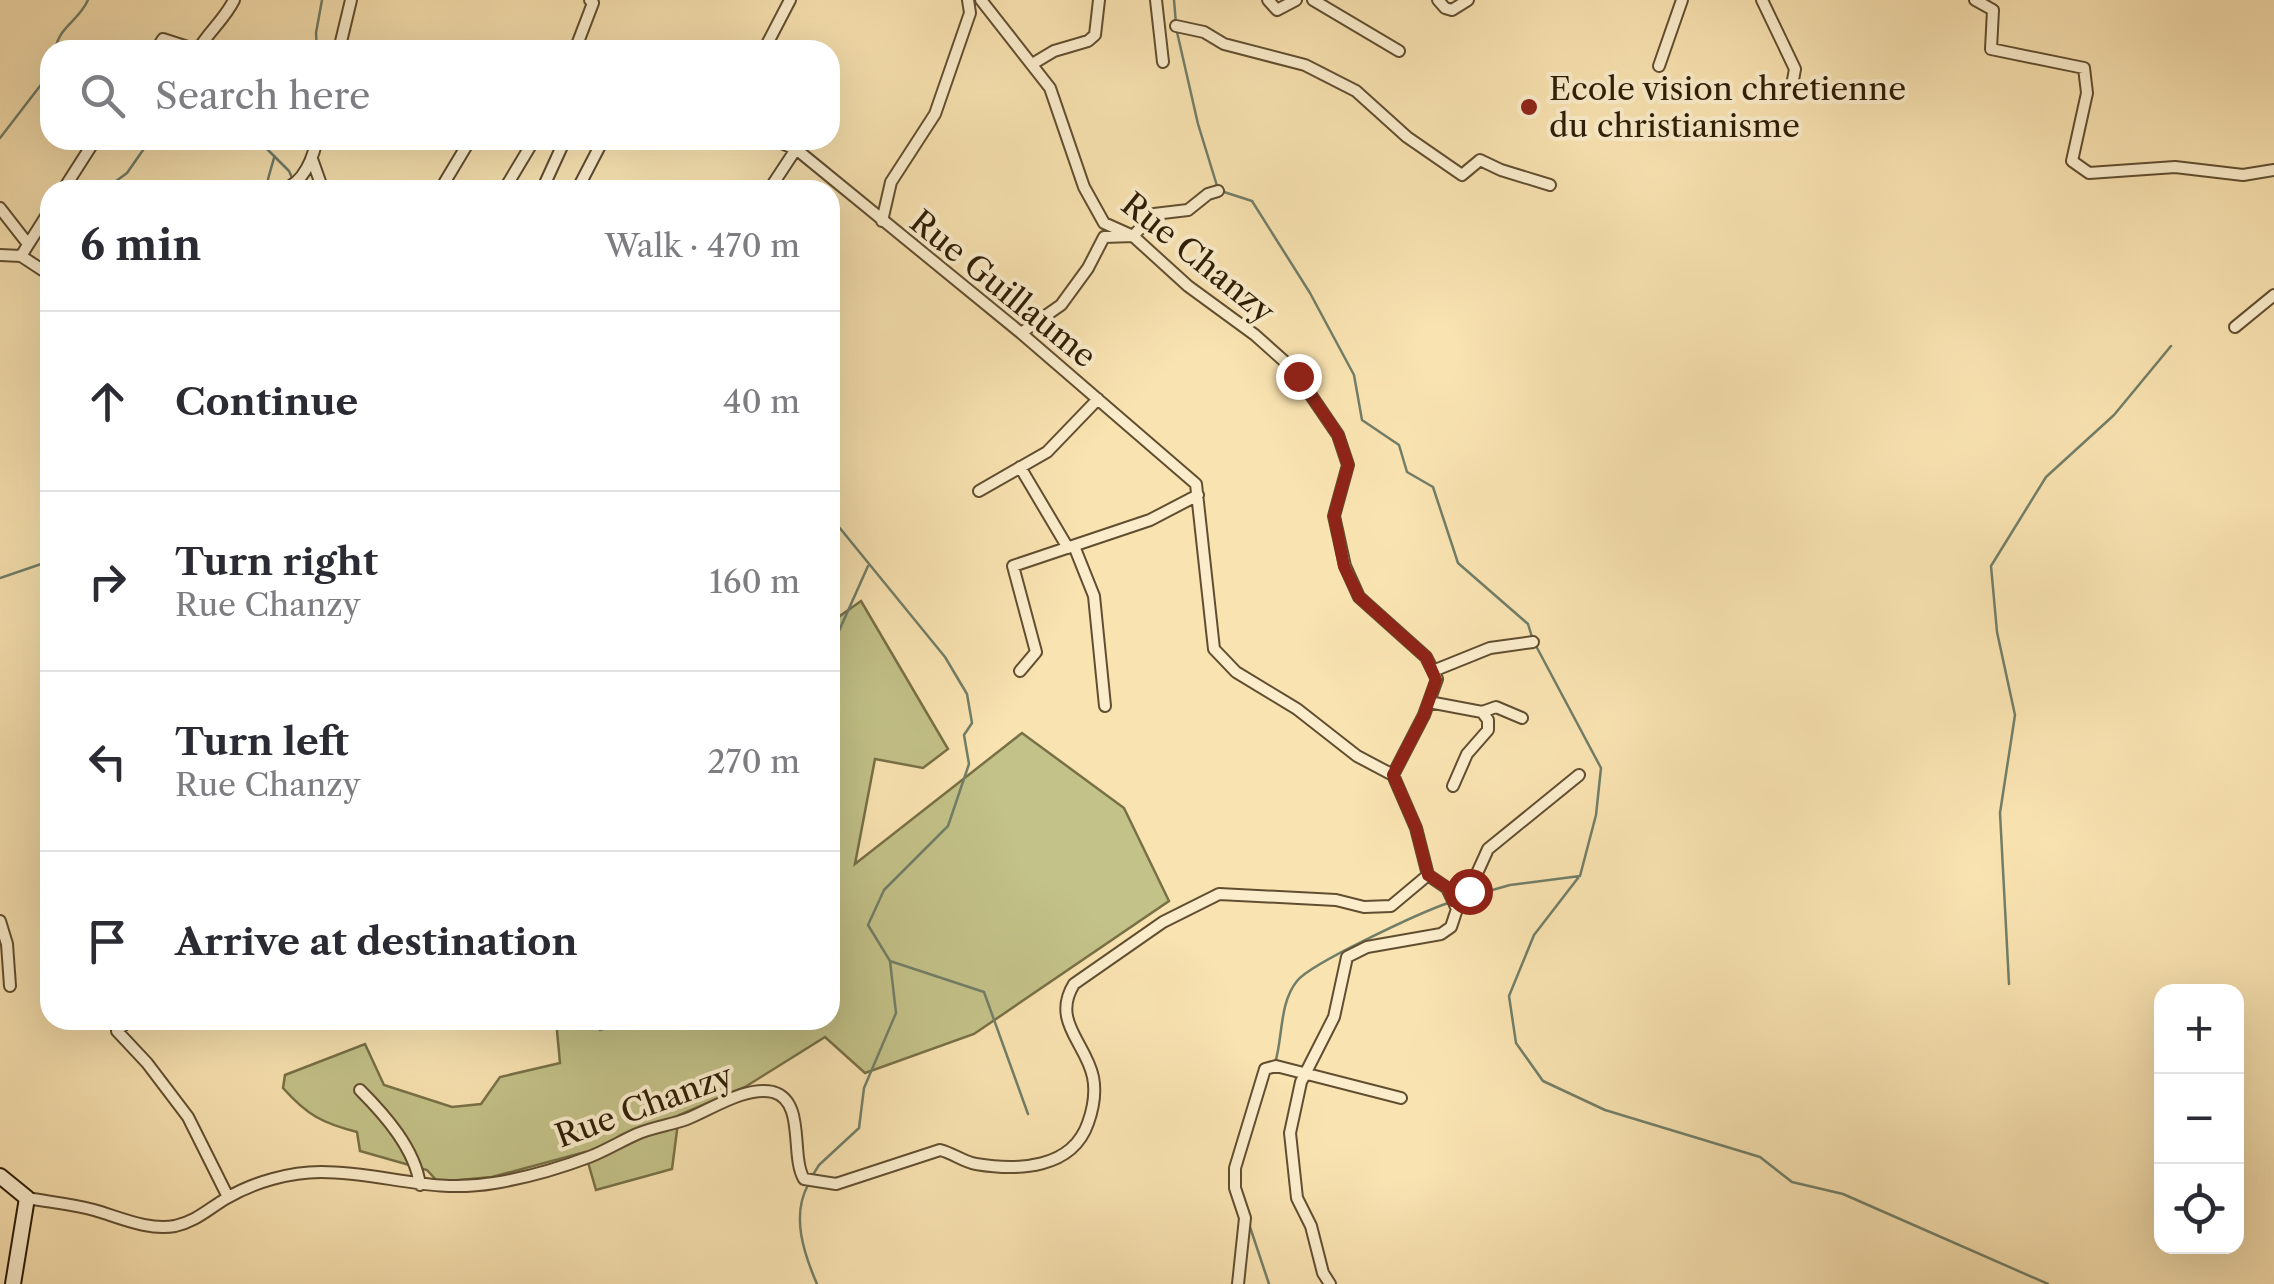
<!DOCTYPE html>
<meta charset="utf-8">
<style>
body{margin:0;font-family:"Libre Caslon Text",serif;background:#f2f2f3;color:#2b2b33}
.controls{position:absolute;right:30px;bottom:30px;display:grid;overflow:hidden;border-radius:20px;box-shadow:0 10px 40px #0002}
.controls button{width:90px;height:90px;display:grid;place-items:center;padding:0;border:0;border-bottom:2px solid #e1e1e2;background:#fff;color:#2b2b33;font:50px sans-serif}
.stop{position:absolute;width:30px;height:30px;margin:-22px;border:8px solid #8f2418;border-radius:50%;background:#fff}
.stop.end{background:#8f2418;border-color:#fff;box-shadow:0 2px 10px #0008}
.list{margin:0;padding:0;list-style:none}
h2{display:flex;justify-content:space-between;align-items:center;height:130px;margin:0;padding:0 40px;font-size:42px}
h2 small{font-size:32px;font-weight:400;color:#7c7c81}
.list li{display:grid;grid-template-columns:65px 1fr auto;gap:30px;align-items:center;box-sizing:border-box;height:180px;padding:0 40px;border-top:2px solid #e1e1e2}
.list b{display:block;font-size:38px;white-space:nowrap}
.list p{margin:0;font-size:32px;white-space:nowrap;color:#7c7c81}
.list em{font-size:32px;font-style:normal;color:#7c7c81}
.icon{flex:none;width:55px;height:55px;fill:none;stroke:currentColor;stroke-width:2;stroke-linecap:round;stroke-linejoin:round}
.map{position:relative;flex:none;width:2274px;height:1284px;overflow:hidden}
.search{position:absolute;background:#fff;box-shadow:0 10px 40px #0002;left:40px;top:40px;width:800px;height:110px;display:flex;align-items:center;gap:25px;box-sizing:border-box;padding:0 35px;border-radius:30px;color:#7c7c81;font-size:38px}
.panel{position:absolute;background:#fff;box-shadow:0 10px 40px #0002;left:40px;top:180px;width:800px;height:850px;border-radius:30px}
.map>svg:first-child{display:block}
</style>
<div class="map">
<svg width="2274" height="1284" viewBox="0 0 2274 1284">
<rect width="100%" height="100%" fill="#f9e3b1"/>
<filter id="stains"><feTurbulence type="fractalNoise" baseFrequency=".002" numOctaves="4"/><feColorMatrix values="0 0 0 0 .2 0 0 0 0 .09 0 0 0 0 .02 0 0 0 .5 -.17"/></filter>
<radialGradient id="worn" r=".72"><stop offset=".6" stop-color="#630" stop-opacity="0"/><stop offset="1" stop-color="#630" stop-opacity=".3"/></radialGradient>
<!-- green -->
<path fill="#c3c288" stroke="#787046" stroke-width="2.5" d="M861,601L948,749L923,768L875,759L855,864L1022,733L1124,808L1169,901L974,1034L865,1073L825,1037L745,1087L679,1115L672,1169L596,1190L585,1152L492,1177L438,1182L427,1170L360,1151L357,1132C322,1123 307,1115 283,1088L285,1075L365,1044L384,1085L452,1107L481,1104L500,1077L560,1063L556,1020H830V623Z"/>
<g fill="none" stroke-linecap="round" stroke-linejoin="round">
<!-- stream -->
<path stroke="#717e68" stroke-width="2.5" d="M1174,0L1176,24
M1177,32L1198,124L1218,189
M55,50C60,25 78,22 88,0
M317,50L316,33L322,0
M0,138L50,73
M258,140L289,171L293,180
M271,189L268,179L274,158
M104,190L127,173L150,140
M1224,192L1252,201L1310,293L1354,375L1362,420L1399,445L1407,472L1433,487L1458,563L1528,624L1532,637
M0,578L50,561
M830,651L868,566
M1578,878L1534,935L1509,996L1516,1043L1543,1081L1605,1110L1760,1157L1792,1182L1843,1194L2048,1284
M1471,896L1510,885L1580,876L1596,815L1601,768L1535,644
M890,961L984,992L1028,1114
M2009,984L2000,813L2015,715L1997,632L1991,566L2046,477L2114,415L2171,346
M600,1030L629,1020
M1275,1063C1283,1038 1279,1003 1297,981C1311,963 1422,912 1448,903
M811,1178L819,1165L859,1128L864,1088L896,1013L890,961L868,925L884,890L948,826L969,764L964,735L972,723L967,694L945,657L830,516
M808,1185C791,1216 804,1254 817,1284
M1249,1224L1269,1284"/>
<!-- street casing -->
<g stroke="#614e30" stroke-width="14">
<path id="street" d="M1156,0L1163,62
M1268,0L1277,10L1296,0
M1313,0L1399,51
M1438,0L1445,8L1452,10L1468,0
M1762,0L1795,69L1791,91
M1975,0L1993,10L1991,49L2084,68L2087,93L2072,161L2089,173L2175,167L2243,175L2274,170
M1176,26L1204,32L1224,44L1305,65L1356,91L1407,137L1462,175L1480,160L1501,170L1550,185
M156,50L163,39L197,50
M198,50C209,31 224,20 234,0
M339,50L351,0
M575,50L593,3L590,0
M764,50L790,0
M1034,63L1054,51L1088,41L1095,35L1099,0
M1659,66L1682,0
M774,140L796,149L1021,333L1196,484L1214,649L1236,672L1297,709L1357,756L1393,775
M312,159L323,190
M63,190L95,140
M276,190C302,189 312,161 317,140
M440,190L470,140
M504,190L534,140
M542,190L563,144L559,140
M577,190L603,140
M769,190L796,149
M0,208L28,244
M882,221L891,182L935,114L970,13L968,0
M0,255L21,256L50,275
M21,256L50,210
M2235,327L2274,295
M1021,333L1061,305L1088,268L1104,237L1133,236L1154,214L1188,210L1208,194L1218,191
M1020,467L1068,548
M979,491L1047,452L1098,399
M1074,546L1094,596L1105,706
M1020,671L1036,652L1013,566L1150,520L1198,495
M1433,671L1490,648L1533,642
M1429,702L1482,712L1496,707L1522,718
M1453,786L1467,754L1488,730V720L1482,712
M1453,901L1469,891L1488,849L1579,775
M0,921L7,944L10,986
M129,1020L117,1031L147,1063L188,1117L228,1197
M360,1090C385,1115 415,1149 420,1185
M27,1198C49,1202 72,1204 94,1210C119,1217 148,1231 175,1226C197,1221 208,1209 227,1198C254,1182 290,1172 321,1172C383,1172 430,1194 494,1183C525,1178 560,1168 589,1157C605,1151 621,1141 637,1134C653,1127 671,1125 687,1119C712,1109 745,1086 773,1092C806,1101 790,1156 804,1179L836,1184L940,1150C953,1153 963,1162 976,1164C1018,1171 1072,1169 1088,1123C1093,1109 1096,1092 1093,1077C1086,1043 1051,1021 1074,984L1163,922L1219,894L1336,900L1364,907L1391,906L1428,875L1416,828L1393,775L1424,715L1437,679L1426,657L1359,597L1345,566L1334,516L1348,465L1338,435L1293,369L1255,335L1188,286L1133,236L1104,223L1084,187L1050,88L981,0
M1238,1284L1245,1218L1235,1188V1168L1265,1069L1276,1066L1401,1098
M1330,1284L1323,1273L1311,1226L1297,1198L1290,1133L1301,1082L1334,1017L1347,957L1367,947L1441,934L1451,927L1457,909L1447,888L1428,875"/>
</g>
<!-- secondary casing -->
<g stroke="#2e1d05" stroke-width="18">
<path id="secondary" d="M0,1176L27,1198L13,1284"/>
</g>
<!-- street -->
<use href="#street" stroke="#fbedcc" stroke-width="10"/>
<!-- secondary -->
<use href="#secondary" stroke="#fbedcc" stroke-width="14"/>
</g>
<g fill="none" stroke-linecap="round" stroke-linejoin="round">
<!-- route -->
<path stroke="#8f2418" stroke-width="12" d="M1298,376L1338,435L1348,465L1334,516L1344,566L1359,597L1426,657L1436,680L1424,715L1393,775L1416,828L1428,875L1448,888L1453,901L1469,891"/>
</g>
<!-- markers -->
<circle fill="#8f2418" stroke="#fbedcc" stroke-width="4" cx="1529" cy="107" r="10"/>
<g text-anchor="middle" stroke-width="8" stroke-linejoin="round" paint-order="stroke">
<!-- poi labels -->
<g font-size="32" fill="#2e1d05" stroke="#fbedcc" text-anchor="start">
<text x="1549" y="100">Ecole vision chretienne<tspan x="1549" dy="37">du christianisme</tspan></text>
</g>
<!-- street labels -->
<g font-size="32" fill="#2e1d05" stroke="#fbedcc">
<text transform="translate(1198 258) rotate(39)" y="11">Rue Chanzy</text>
<text transform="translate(1003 289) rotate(39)" y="11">Rue Guillaume</text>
<text transform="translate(644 1106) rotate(-20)" y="11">Rue Chanzy</text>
</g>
</g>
<rect width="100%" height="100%" filter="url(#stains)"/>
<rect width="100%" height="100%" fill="url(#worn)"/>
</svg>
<div class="controls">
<button>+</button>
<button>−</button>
<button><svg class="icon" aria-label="locate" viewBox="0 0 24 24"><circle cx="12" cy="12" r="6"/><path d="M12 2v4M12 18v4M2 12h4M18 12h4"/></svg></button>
</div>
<div class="stop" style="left:1469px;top:891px"></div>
<div class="stop end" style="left:1298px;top:376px"></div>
<div class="search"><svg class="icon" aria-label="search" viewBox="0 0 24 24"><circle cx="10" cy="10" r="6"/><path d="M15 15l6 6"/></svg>Search here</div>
<section class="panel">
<h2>6 min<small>Walk · 470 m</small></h2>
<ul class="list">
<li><svg class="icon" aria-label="ahead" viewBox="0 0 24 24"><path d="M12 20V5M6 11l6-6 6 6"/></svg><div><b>Continue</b></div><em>40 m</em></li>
<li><svg class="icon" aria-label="right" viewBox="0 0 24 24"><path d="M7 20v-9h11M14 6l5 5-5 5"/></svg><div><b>Turn right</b><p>Rue Chanzy</p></div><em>160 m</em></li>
<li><svg class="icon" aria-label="left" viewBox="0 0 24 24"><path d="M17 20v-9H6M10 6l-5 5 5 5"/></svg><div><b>Turn left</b><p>Rue Chanzy</p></div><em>270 m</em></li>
<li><svg class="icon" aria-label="arrive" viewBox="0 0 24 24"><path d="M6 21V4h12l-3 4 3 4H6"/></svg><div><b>Arrive at destination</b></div></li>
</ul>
</section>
</div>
